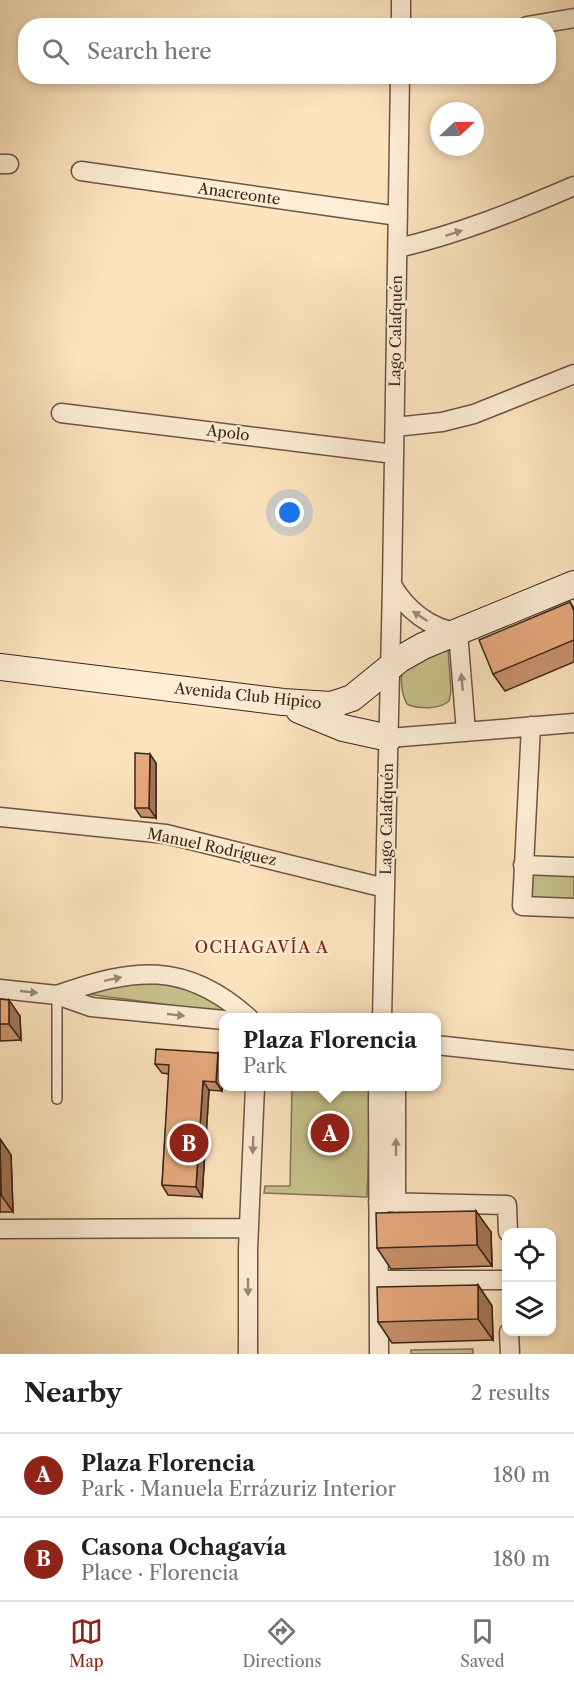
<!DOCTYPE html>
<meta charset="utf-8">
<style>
body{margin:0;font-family:"Libre Caslon Text",serif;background:#f6f6f6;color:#202124}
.controls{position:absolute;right:18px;bottom:18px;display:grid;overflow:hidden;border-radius:12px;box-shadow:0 3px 9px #0003}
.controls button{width:54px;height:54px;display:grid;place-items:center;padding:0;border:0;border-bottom:2px solid #e0e0e0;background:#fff;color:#202124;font:30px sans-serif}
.compass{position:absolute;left:430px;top:102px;width:54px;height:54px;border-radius:50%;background:#fff;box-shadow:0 3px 9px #0003;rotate:68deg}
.you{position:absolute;left:290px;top:513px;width:21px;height:21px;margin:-15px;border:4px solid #fff;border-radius:50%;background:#1a73e8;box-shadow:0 0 0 9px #1a73e833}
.badge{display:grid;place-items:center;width:39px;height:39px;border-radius:50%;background:#8f2418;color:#fff;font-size:20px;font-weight:700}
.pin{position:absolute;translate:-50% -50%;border:3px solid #fff;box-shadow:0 2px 6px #0006}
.popup{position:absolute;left:219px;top:1013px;width:222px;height:78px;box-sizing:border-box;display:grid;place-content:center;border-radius:12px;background:#fff;filter:drop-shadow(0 2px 4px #0005);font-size:20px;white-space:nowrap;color:#757577}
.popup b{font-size:22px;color:#202124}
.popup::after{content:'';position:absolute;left:50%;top:100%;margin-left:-12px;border:12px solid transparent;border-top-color:#fff}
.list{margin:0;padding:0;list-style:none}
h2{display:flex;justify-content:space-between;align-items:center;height:78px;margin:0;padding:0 24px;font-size:26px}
h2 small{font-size:20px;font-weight:400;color:#757577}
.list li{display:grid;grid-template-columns:39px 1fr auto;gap:18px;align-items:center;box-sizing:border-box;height:84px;padding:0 24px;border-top:2px solid #e0e0e0}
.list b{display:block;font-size:22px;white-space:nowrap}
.list p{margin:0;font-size:20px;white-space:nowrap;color:#757577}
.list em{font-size:20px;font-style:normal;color:#757577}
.icon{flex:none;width:33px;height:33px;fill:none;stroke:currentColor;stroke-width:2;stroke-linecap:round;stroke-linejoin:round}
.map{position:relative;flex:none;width:574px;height:1354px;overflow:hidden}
.search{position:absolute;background:#fff;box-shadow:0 3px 9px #0003;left:18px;right:18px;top:18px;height:66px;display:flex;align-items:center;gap:15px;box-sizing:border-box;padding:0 21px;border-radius:24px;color:#757577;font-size:22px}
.sheet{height:246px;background:#fff}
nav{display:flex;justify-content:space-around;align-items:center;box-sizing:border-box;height:84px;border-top:2px solid #e0e0e0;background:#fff;font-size:16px;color:#757577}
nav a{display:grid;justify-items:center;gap:3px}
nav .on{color:#8f2418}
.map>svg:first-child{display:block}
</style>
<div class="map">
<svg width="574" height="1354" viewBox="0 0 574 1354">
<rect width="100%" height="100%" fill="#fce4be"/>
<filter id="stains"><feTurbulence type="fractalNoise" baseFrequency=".00333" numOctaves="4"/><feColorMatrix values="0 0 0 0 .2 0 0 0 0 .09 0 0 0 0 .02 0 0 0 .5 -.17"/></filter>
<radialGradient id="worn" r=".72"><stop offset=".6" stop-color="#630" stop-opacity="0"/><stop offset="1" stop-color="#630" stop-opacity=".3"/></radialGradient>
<!-- green -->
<path fill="#c7c28c" stroke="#827453" stroke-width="1.5" d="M448,649L451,691L449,701C439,710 418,709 407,704C401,693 400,678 403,666Z
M527,870L574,873V900L525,897Z
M160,981L202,993L231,1013L86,994L88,989Z
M292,1087H371L367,1197L264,1193L265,1186H290Z
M473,1349V1354H411V1350Z"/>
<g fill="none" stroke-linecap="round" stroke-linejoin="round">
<!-- service casing -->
<g stroke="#6c5543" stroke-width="12">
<path id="service" d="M57,995V1099"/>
</g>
<!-- minor casing -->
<g stroke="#6c5543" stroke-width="21">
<path id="minor" d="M401,26V0
M527,26L574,18
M0,164H9
M81,171L398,216
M398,248C459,234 516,211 574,186
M61,413L394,454
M395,427L442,422L474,414L574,374
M392,585C406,609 430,629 458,632L466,732
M531,726L522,906L574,908
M389,738L574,723
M0,817L166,834L385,888
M523,865L574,867
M0,989L57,995L91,1007L224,1020
M57,995C133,968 185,960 249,1018
M382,1018L392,585L400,76
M436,1045L574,1060
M378,1086L379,1354
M396,1086V1203
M378,1202L507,1205L508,1232
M0,1229L249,1228
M379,1280H506
M509,1332L510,1354
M248,1354V1249L255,1086"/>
</g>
<!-- secondary casing -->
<g stroke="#3c251a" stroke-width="28">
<path id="secondary" d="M0,667L283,702L331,705L352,698L400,659L423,646L574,584
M299,710L343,728L389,738"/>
</g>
<!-- service -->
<use href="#service" stroke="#fdedd5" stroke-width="9"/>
<!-- minor -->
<use href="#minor" stroke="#fdedd5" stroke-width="18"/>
<!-- secondary -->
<use href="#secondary" stroke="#fdedd5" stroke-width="26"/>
</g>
<!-- wall -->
<path fill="#c7916c" stroke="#3c251a" stroke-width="1.5" d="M570,602L574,608V662L505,691L493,674Z
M156,763V818L141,817L135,808Z
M0,999L20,1016L21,1040L0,1041Z
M218,1053L224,1061L222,1091L209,1090L202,1197L168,1195L162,1185L169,1074L162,1073L155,1064Z
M0,1139L11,1155L13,1212H0Z
M491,1232L492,1266L391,1269L377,1248Z
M478,1285L492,1306L493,1340L392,1343L378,1322Z"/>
<!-- shaded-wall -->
<path fill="#a27658" stroke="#3c251a" stroke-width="1.5" d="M150,754L156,763V818L149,808Z
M9,1000L20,1016L21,1040L9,1024Z
M218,1053L224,1061L222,1091L216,1082Z
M203,1081L209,1090L202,1197L196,1187Z
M0,1139L11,1155L13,1212L1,1195Z
M476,1211L491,1232L492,1266L477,1245Z
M478,1285L492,1306L493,1340L478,1319Z"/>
<!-- building -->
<path fill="#e7a97e" stroke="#3c251a" stroke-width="1.5" d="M570,602L574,611V640L493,674L479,640Z
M135,753L150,754L149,808H135Z
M0,999L9,1000V1024H0Z
M156,1049L218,1053L216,1082L203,1081L196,1187L162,1185L169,1065L155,1064Z
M0,1145L1,1195H0Z
M476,1211L477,1245L377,1248L376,1213Z
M478,1285V1319L378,1322L377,1287Z"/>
<!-- one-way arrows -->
<defs><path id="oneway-solid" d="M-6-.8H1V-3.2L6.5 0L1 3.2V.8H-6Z" transform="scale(1.5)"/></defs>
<g fill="#9c8978">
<use href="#oneway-solid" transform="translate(454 233) rotate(-18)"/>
<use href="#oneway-solid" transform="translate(420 616) rotate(-147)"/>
<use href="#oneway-solid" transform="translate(462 682) rotate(-95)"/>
<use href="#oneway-solid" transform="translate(113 979) rotate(-12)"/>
<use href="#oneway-solid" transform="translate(29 992) rotate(6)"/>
<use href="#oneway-solid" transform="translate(176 1015) rotate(6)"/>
<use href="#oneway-solid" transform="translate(253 1145) rotate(92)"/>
<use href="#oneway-solid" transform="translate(396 1147) rotate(-90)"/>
<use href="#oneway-solid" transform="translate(248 1287) rotate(90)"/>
</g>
<g text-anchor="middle" stroke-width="4.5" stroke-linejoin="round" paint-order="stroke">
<!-- street labels -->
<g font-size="15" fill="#3c251a" stroke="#fdedd5">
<text transform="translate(239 194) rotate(8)" y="5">Anacreonte</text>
<text transform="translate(396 331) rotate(-89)" y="5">Lago Calafquén</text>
<text transform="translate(228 433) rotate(7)" y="5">Apolo</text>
<text transform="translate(248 696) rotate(6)" y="5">Avenida Club Hípico</text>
<text transform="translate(387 819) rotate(-89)" y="5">Lago Calafquén</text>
<text transform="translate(212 847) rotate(12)" y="5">Manuel Rodríguez</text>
</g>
<!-- neighbourhood labels -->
<g font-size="16" letter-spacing="1.5" fill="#7a1f14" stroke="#fdedd5">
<text x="262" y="953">OCHAGAVÍA A</text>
</g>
</g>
<rect width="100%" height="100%" filter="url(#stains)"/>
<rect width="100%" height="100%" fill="url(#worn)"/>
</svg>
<div class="controls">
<button><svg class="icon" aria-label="locate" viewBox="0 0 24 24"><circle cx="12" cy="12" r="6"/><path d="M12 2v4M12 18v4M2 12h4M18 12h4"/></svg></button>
<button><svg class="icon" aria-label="layers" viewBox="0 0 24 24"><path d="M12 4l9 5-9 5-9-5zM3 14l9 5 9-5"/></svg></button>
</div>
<svg class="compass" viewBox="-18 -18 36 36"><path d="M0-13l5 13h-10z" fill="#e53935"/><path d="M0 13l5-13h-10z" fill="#757577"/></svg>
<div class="you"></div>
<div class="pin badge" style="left:330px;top:1133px">A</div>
<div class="popup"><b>Plaza Florencia</b>Park</div>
<div class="pin badge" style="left:189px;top:1143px">B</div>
<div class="search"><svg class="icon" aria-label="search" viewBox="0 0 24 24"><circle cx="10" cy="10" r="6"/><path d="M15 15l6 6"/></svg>Search here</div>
</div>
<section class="sheet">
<h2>Nearby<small>2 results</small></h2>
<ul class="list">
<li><span class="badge">A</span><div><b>Plaza Florencia</b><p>Park · Manuela Errázuriz Interior</p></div><em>180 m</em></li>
<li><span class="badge">B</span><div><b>Casona Ochagavía</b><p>Place · Florencia</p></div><em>180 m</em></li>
</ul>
</section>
<nav>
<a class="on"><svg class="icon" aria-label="map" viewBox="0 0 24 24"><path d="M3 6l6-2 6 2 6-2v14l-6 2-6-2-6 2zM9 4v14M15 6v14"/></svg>Map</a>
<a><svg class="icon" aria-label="directions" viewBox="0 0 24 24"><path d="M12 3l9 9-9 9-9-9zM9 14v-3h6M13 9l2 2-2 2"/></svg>Directions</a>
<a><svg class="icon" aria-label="saved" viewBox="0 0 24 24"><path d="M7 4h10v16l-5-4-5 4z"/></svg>Saved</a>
</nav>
